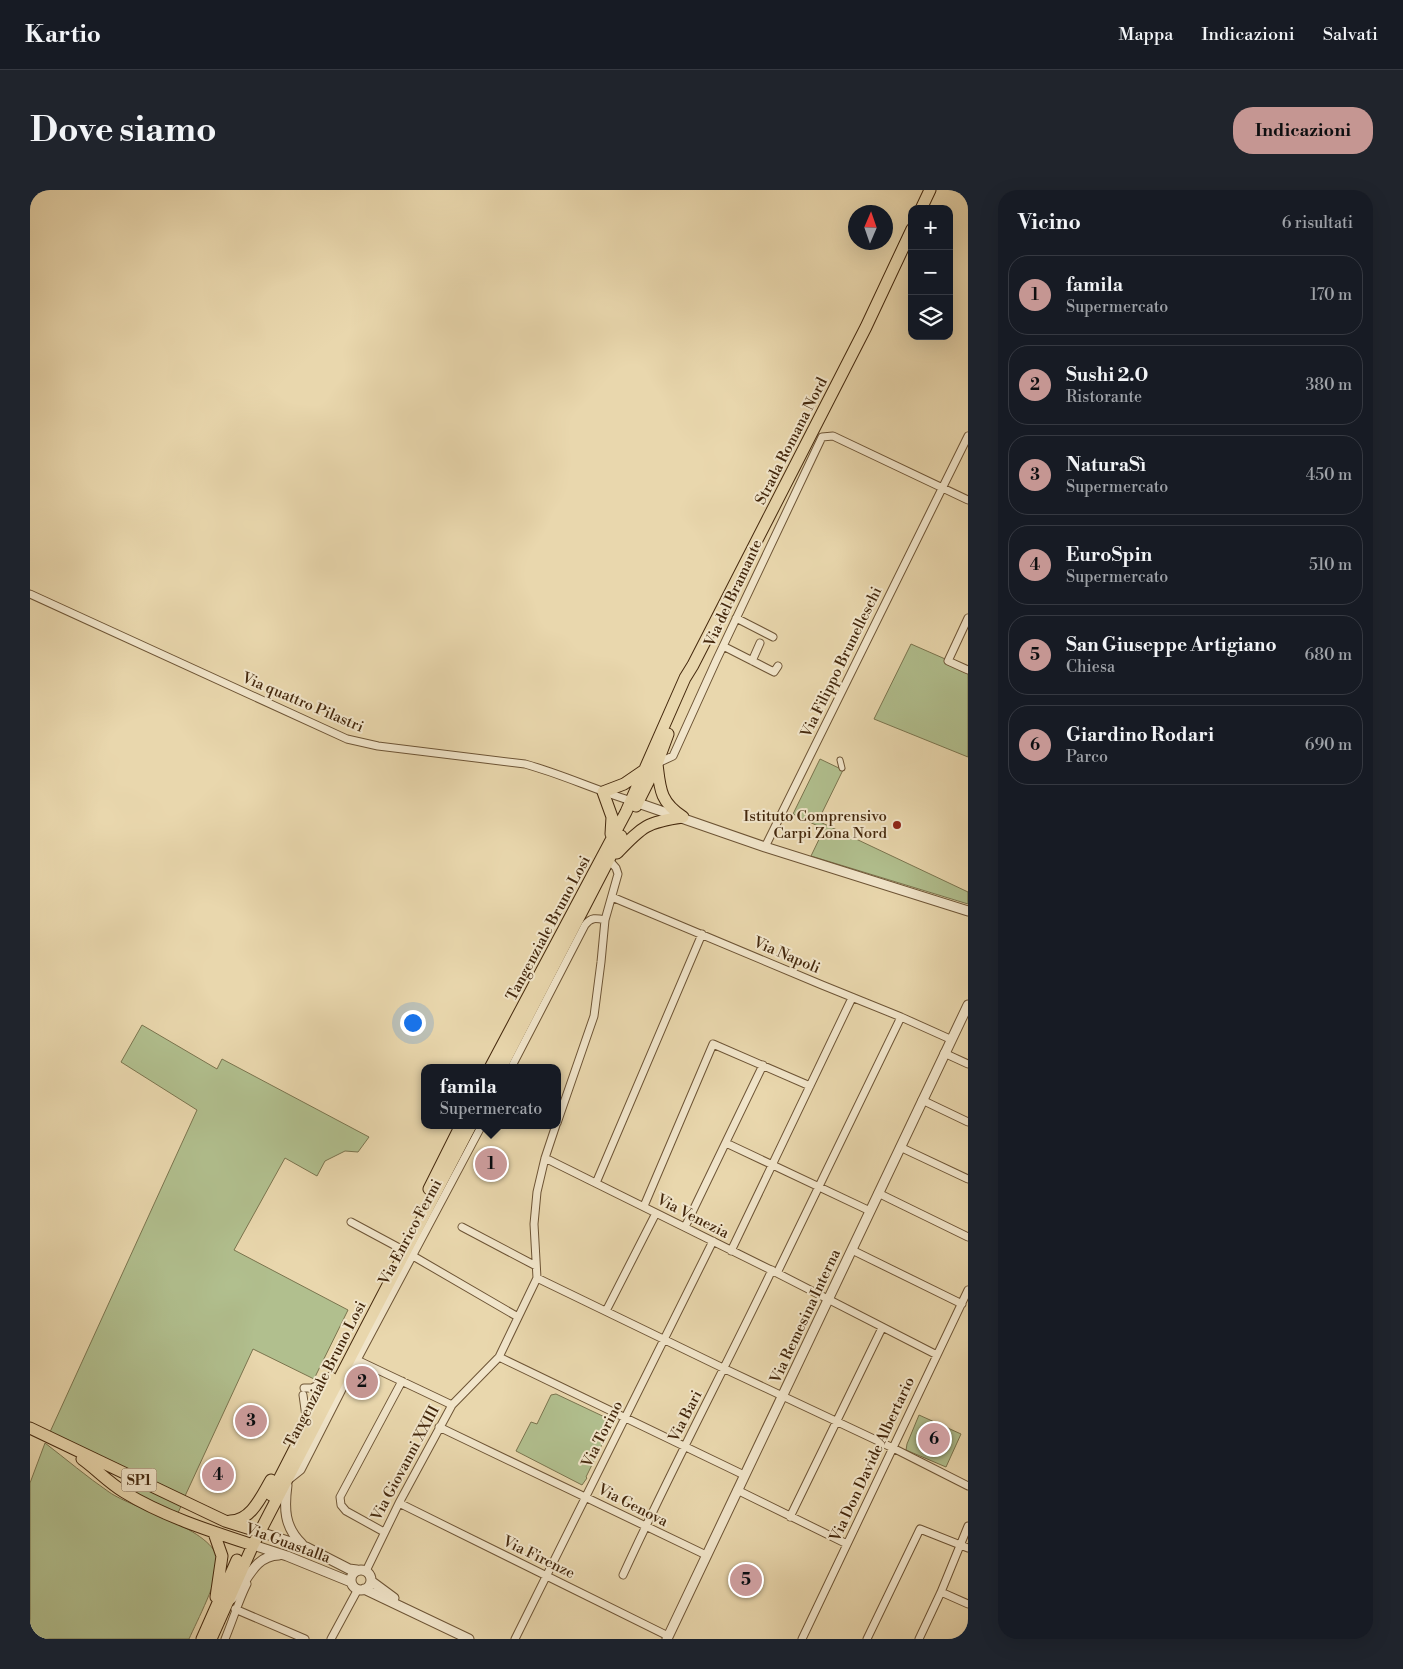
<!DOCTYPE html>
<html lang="it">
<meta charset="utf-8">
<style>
body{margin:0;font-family:"Libre Bodoni",serif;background:#20242c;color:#f1f3f6}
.controls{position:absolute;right:15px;top:15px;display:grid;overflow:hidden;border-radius:10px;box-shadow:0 5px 20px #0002}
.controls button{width:45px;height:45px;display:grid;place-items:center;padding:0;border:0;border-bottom:1px solid #363941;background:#171b24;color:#f1f3f6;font:25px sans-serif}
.compass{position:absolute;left:818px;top:15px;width:45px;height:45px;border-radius:50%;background:#171b24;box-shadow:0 5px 20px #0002;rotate:2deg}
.you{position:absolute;left:382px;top:832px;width:18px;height:18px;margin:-12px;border:4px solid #fff;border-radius:50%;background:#1a73e8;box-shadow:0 0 0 8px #1a73e833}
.badge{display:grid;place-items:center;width:32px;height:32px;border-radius:50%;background:#c59692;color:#111;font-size:16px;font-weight:700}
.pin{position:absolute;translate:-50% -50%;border:2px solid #fff;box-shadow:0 1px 5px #0006}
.popup{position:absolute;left:391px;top:874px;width:140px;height:65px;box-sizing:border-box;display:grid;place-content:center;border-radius:10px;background:#171b24;filter:drop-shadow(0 1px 4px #0005);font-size:16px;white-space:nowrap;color:#9ea1a6}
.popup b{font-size:19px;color:#f1f3f6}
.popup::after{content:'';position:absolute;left:50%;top:100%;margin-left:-10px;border:10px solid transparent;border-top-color:#171b24}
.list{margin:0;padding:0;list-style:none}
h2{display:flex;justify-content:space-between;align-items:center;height:65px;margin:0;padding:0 20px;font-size:21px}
h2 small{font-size:16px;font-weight:400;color:#9ea1a6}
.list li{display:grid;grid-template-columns:32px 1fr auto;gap:15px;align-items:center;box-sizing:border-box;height:80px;margin:0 10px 10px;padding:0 10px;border:1px solid #363941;border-radius:20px}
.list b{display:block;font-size:19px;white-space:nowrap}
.list p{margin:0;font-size:16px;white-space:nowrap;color:#9ea1a6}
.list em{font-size:16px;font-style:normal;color:#9ea1a6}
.icon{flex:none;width:28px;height:28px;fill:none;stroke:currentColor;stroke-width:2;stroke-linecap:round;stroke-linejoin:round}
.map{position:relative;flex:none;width:938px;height:1449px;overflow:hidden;border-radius:20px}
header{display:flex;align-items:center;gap:30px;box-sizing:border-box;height:70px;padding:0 25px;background:#171b24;border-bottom:1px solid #363941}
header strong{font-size:24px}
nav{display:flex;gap:28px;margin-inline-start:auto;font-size:18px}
.intro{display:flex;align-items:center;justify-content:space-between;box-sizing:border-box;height:120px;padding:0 30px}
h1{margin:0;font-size:35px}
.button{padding:12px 22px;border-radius:20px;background:#c59692;color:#111;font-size:18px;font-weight:700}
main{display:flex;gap:30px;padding:0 30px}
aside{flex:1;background:#171b24;border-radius:20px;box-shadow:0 5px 20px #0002}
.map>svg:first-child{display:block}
</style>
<header>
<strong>Kartio</strong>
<nav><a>Mappa</a><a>Indicazioni</a><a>Salvati</a></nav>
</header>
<div class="intro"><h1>Dove siamo</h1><a class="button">Indicazioni</a></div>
<main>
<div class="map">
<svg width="938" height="1449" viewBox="0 0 938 1449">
<rect width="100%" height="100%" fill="#e9d7ad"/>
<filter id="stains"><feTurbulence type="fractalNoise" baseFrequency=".004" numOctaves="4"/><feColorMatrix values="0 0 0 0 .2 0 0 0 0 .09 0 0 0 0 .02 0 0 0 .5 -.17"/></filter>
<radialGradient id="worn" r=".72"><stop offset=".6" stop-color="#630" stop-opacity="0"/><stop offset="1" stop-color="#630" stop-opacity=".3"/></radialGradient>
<!-- green -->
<path fill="#b1bf8e" stroke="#7a744e" d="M881,454L938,479V567L844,529Z
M790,569L813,580L788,631L938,702V714L781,666L794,639L763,624Z
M112,835L187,879L192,869L339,947L328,962L315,961L295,971L287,986L255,968L204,1060L318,1120L284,1189L223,1159L155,1306L20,1242L167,920L91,872Z
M526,1204L581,1230L582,1234L556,1287L557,1288L552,1295L486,1261L501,1232L507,1234L521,1205Z
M889,1225L931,1244L916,1277L876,1260L877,1254Z
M15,1253C36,1269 57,1287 79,1302C103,1319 185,1339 188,1371C189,1389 167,1431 159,1449H0V1293Z
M99,1290L152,1314L147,1325L96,1299Z"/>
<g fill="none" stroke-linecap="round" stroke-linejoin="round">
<!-- pedestrian casing -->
<g stroke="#6d5435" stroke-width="7">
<path id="pedestrian" d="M810,570L812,578"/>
</g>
<!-- minor casing -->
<g stroke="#6d5435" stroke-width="9">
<path id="minor" d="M0,404L317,549L348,556L495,574C532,584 567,601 605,612
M706,428L743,447
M938,428L918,471L938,480
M693,456L744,482L748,476
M722,471L730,453
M628,573L643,566L686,471L792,247L803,246L938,310
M735,657L938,246
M582,707L792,795L871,827L920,849
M914,863L938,874
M481,878L555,735C561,727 566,728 575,730
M892,910L938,932
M527,933L564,826L571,772L575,730L588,684L586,678L579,670
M696,953L840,1021
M870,957L938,989
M515,968L747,1083L907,1165
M566,993L672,744
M848,1003L938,1047
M614,1016L683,854L780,896
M321,1032L375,1061
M432,1037L506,1076
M655,1037L733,875
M822,1060L932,1114
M701,1061L822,808
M383,1066L488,1127
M747,1083L871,827
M507,1088L695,1179L863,1258L938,1296
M576,1121L626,1023
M469,1167L714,1285
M327,1170L422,1215
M274,1198H282L299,1189
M273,1205L277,1234
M409,1237L676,1365
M261,1288L271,1280L327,1170L452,935
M707,1300L817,1354
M369,1313L638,1446
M760,1327L852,1138
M354,1342L316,1321L311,1315L310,1307L372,1191
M336,1381L369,1313L422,1215L469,1167L507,1088L504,1034L507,1002L515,968L526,935
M593,1385C640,1282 693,1182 742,1080
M911,1402L938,1414
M205,1419L275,1449
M195,1449C203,1430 208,1412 217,1394
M301,1449L328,1399
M485,1449L683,1051
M772,1449L938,1100
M837,1449L890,1339L938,1358
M889,1449L911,1402L938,1336"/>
</g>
<!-- tertiary casing -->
<g stroke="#6d5435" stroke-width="11">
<path id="tertiary" d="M608,613L735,657L938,721
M257,1295C254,1318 254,1337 272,1354
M230,1342L276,1357L319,1379L327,1380
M223,1355L257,1366L321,1392
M321 1390a10 10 0 1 1 20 0a10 10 0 1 1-20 0Z
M341,1391L364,1408
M334,1399L439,1449
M199,1411C217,1396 221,1366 249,1365
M637,1449L938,815"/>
</g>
<!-- primary casing -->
<g stroke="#44280d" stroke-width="13">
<path id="primary" d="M891,19L900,0
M627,574C630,599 630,612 653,627
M606,616L627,574L638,544
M581,644L582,627L573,602L594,594L613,581
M587,663C612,637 616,632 653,627
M460,878L596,622L655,488L663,475L836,137L882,39
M471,878L591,646
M399,999L431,935
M0,1238L176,1322L195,1331L230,1342
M52,1269C66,1279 79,1293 94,1302C133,1326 180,1341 223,1355
M241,1305L301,1188
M200,1331C221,1331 231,1307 241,1290
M184,1343L192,1366L186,1407
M172,1449L207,1370
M181,1449L223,1355L441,935"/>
</g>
<!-- pedestrian -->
<use href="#pedestrian" stroke="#f1e5ca" stroke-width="5"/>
<!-- minor -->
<use href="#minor" stroke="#f1e5ca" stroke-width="7"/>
<!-- tertiary -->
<use href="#tertiary" stroke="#f1e5ca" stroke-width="9"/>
<!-- primary -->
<use href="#primary" stroke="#e9d7ad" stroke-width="11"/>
</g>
<!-- markers -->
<circle fill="#8f2418" stroke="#f1e5ca" stroke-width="2" cx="867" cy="635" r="5"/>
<g text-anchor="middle" stroke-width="4" stroke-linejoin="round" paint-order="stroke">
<!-- shield labels -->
<rect fill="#f1e5ca" stroke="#786146" stroke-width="1" x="91.5" y="1278.5" width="35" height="23" rx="4"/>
<g font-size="14" font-weight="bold" fill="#44280d">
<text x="109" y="1295">SP1</text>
</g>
<!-- street labels -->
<g font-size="15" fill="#44280d" stroke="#f1e5ca">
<text transform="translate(761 251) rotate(-63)" y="5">Strada Romana Nord</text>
<text transform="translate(703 403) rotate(-65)" y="5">Via del Bramante</text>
<text transform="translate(811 472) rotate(-64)" y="5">Via Filippo Brunelleschi</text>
<text transform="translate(273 512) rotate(23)" y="5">Via quattro Pilastri</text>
<text transform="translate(518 738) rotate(-62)" y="5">Tangenziale Bruno Losi</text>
<text transform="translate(757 765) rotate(23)" y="5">Via Napoli</text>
<text transform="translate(663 1026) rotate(27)" y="5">Via Venezia</text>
<text transform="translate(380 1042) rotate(-62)" y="5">Via Enrico Fermi</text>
<text transform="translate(775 1126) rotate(-65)" y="5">Via Remesina Interna</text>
<text transform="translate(295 1184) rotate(-63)" y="5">Tangenziale Bruno Losi</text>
<text transform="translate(655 1226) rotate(-63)" y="5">Via Bari</text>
<text transform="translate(572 1244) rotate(-63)" y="5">Via Torino</text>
<text transform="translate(842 1269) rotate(-65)" y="5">Via Don Davide Albertario</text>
<text transform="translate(375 1273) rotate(-62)" y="5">Via Giovanni XXIII</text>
<text transform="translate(603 1315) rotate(27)" y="5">Via Genova</text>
<text transform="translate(258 1353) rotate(20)" y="5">Via Guastalla</text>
<text transform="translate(509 1367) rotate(26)" y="5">Via Firenze</text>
</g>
<!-- poi labels -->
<g font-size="15" fill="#44280d" stroke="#f1e5ca" text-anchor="end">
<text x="857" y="631">Istituto Comprensivo<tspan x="857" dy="17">Carpi Zona Nord</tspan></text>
</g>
</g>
<rect width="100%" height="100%" filter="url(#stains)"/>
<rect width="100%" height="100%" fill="url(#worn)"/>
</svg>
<div class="controls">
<button>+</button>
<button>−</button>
<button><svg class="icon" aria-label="layers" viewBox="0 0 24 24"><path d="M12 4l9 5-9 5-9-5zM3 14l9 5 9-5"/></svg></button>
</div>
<svg class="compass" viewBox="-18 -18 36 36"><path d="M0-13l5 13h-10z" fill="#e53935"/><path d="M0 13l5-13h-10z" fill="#9ea1a6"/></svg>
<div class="you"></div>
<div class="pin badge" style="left:461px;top:974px">1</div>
<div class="popup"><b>famila</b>Supermercato</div>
<div class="pin badge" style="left:332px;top:1192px">2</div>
<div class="pin badge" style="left:221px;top:1231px">3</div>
<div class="pin badge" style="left:188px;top:1285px">4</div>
<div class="pin badge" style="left:716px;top:1390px">5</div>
<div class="pin badge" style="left:904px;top:1249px">6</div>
</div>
<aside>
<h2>Vicino<small>6 risultati</small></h2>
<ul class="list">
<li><span class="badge">1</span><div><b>famila</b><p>Supermercato</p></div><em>170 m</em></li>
<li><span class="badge">2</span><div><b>Sushi 2.0</b><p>Ristorante</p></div><em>380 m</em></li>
<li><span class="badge">3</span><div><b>NaturaSì</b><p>Supermercato</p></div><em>450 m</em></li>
<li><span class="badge">4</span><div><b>EuroSpin</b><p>Supermercato</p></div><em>510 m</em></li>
<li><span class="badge">5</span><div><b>San Giuseppe Artigiano</b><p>Chiesa</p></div><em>680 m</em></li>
<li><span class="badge">6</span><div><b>Giardino Rodari</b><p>Parco</p></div><em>690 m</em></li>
</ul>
</aside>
</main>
